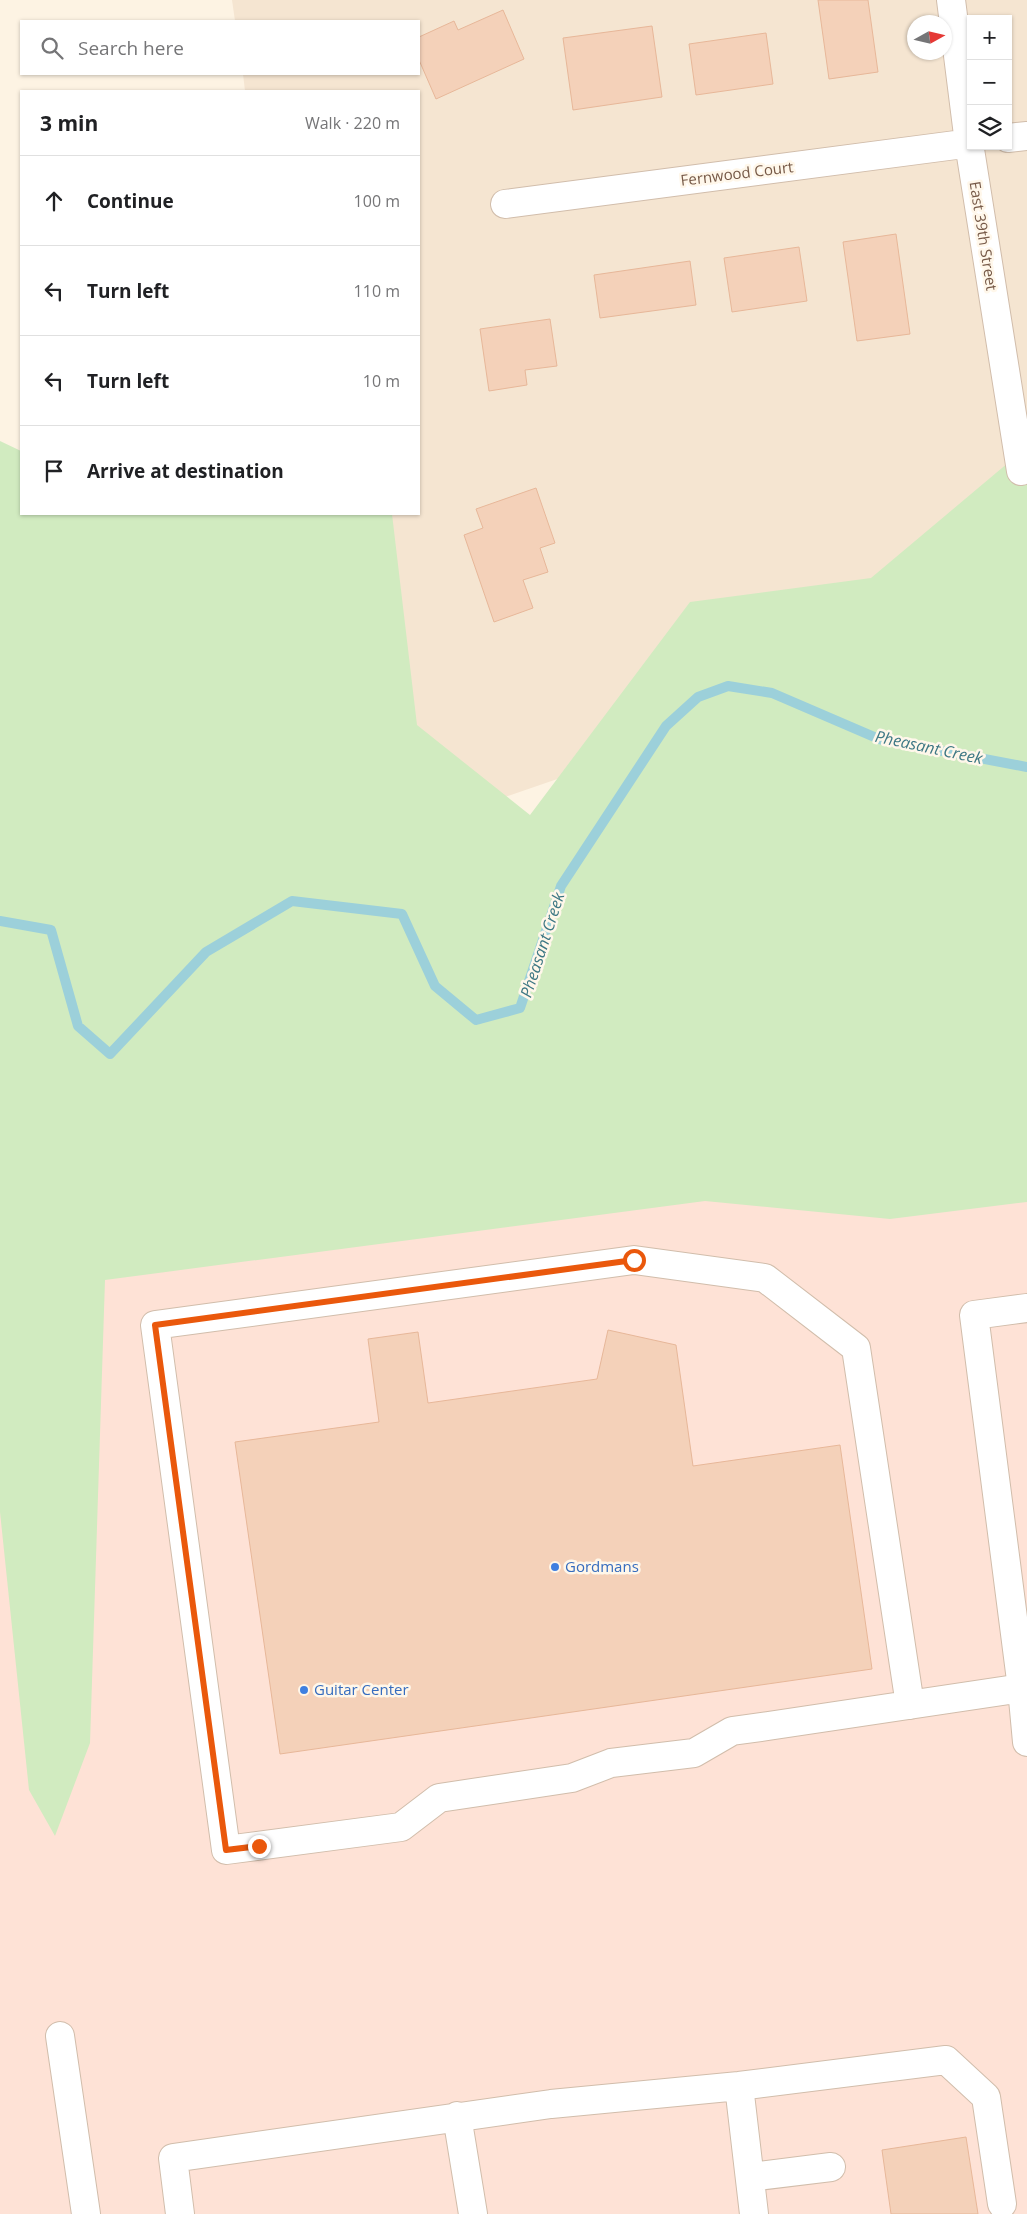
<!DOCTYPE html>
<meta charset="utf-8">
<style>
body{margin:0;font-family:"Open Sans",sans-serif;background:#f6f6f6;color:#202124}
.controls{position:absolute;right:15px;top:15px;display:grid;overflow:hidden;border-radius:0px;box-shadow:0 1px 4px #0004}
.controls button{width:45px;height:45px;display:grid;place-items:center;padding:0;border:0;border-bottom:1px solid #e0e0e0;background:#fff;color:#202124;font:25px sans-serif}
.compass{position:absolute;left:907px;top:15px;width:45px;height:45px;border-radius:50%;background:#fff;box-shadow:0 1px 4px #0004;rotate:82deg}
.stop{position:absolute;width:15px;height:15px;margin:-11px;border:4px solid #ea580c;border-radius:50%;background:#fff}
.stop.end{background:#ea580c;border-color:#fff;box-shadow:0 1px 5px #0008}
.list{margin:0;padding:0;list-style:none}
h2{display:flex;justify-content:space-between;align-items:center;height:65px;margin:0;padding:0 20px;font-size:21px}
h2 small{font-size:16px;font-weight:400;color:#757577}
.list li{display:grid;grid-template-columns:32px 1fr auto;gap:15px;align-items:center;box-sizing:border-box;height:90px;padding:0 20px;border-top:1px solid #e0e0e0}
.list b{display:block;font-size:19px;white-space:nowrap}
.list em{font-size:16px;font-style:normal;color:#757577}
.icon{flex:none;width:28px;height:28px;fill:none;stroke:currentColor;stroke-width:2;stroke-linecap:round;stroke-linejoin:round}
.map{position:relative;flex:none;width:1027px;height:2214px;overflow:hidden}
.search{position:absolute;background:#fff;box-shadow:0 1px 4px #0004;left:20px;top:20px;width:400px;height:55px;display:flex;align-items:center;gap:12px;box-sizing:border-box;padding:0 18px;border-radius:0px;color:#757577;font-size:19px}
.panel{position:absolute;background:#fff;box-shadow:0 1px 4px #0004;left:20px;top:90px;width:400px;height:425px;border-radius:0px}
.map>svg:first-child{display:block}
</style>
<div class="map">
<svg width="1027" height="2214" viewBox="0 0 1027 2214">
<rect width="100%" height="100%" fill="#fdf3e3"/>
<!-- residential -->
<path fill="#f5e5d1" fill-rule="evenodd" d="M232,0H1027V553L886,666L339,854L304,514H419V91H245L243,74H419V21H235ZM971,19H1008V146H971ZM914,22H944V52H914Z"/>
<!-- commercial -->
<path fill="#fee2d6" d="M1027,1075V2214H0V1205Z"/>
<!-- green -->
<path fill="#d1ebc0" d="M0,441L21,451V514H392L417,725L530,815L690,602L871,578L1027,447V1202L890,1219L705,1201L105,1280L90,1743L55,1836L29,1790L0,1512Z"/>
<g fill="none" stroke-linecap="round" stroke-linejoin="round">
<!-- stream -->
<path stroke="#9cd0da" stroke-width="10" d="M0,921L51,930L78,1026L110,1054L206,952L292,901L402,914L435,986L476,1020L520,1008L561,886L666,726L698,697L728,686L772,693L879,739L1027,767"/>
</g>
<!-- building -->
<path fill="#f4d1b9" stroke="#e7b799" d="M818,0H868L878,72L829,79Z
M503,10L524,59L436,99L419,60V37L454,21L458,30Z
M652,26L662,97L573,110L563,38Z
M766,33L773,84L696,95L689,44Z
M896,234L910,334L857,341L843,242Z
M799,247L807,301L732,312L724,258Z
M690,261L696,305L600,318L594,275Z
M550,319L557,366L525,370L527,385L489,391L480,329Z
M536,488L555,543L540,548L548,572L523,580L533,608L494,622L464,535L483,528L476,509Z
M608,1330L676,1345L693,1466L840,1445L872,1669L280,1754L235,1442L379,1422L368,1339L418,1332L428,1403L597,1379Z
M966,2137L978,2214H891L882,2150Z"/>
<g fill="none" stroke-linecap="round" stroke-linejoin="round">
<!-- minor casing -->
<g stroke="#d1bdab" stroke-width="30">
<path id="minor" d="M951,0L969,143L1021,471
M1008,138L1027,136
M505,204L971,143
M1027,1308L974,1315L1022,1688L1027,1742
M910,1705L856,1348L765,1278L634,1260L155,1325L226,1850L401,1827L439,1798L572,1778L611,1763L694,1753L732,1731L768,1726L1022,1688
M60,2036L86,2214
M739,2086L754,2214
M457,2116L473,2214
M750,2177L831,2167
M180,2214L173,2158L551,2104L739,2086L946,2060L986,2097L1002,2204"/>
</g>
<!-- minor -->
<use href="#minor" stroke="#fff" stroke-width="28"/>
</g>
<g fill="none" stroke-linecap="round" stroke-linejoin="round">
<!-- route -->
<path stroke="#ea580c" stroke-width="6" d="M259,1846L226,1850L155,1325L634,1260"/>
</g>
<!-- markers -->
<g fill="#3f7fe0" stroke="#fff7ea" stroke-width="2">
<circle cx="555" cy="1567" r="5"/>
<circle cx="304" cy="1690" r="5"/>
</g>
<g text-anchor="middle" stroke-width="5" stroke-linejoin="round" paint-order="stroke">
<!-- street labels -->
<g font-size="15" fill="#765947" stroke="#fff7ea">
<text transform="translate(737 174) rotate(-7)" y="5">Fernwood Court</text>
<text transform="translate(983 236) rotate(81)" y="5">East 39th Street</text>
</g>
<!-- shop labels -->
<g font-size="15" fill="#366cbe" stroke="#fff7ea" text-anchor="start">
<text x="565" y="1572">Gordmans</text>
<text x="314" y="1695">Guitar Center</text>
</g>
<!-- water labels -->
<g font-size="16" font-style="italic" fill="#3d7784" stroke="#fff7ea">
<text transform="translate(929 747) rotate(12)" y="6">Pheasant Creek</text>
<text transform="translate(542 945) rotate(-72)" y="6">Pheasant Creek</text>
</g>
</g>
</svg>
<div class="controls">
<button>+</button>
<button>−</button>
<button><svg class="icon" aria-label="layers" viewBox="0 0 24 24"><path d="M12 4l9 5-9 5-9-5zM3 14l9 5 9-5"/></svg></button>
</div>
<svg class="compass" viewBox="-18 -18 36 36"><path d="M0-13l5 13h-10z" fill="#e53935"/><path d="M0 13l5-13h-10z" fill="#757577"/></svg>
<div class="stop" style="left:634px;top:1260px"></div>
<div class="stop end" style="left:259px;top:1846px"></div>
<div class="search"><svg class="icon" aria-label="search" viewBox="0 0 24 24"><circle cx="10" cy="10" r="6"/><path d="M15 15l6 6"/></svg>Search here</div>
<section class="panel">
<h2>3 min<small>Walk · 220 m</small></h2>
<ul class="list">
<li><svg class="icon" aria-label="ahead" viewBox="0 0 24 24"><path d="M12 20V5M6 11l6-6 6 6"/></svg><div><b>Continue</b></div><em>100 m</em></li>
<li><svg class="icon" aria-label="left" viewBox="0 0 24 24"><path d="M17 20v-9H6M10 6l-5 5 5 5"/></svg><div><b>Turn left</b></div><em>110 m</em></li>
<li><svg class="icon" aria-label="left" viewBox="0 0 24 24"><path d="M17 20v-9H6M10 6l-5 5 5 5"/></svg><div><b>Turn left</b></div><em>10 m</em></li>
<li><svg class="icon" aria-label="arrive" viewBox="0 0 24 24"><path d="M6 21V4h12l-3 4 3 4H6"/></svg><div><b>Arrive at destination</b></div></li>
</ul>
</section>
</div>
